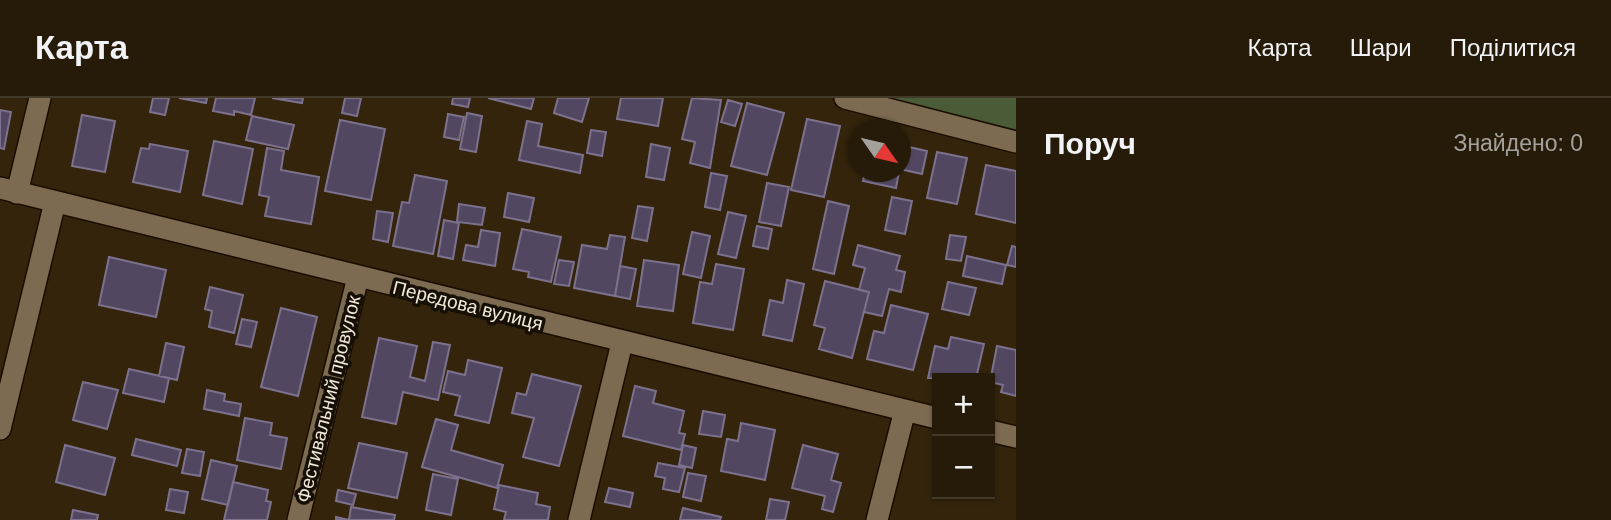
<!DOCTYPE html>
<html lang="uk">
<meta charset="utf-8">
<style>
body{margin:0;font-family:Helvetica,sans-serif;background:#322816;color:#f1f3f6}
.controls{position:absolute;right:21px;bottom:21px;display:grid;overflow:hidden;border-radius:0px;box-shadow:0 2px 5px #0004}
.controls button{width:63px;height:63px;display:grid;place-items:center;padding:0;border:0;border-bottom:2px solid #423929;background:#261b08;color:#f1f3f6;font:35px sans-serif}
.compass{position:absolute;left:848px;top:21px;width:63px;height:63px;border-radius:50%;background:#261b08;box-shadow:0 2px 5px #0004;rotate:124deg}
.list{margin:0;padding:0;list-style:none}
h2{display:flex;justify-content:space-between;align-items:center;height:91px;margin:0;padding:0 28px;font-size:30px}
h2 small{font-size:23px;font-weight:400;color:#a4a19c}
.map{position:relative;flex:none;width:1016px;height:422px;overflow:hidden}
header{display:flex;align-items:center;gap:42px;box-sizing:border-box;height:98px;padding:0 35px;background:#261b08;border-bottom:2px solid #423929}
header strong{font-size:33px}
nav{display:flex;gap:38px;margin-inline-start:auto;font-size:24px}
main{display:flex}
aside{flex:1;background:#261b08}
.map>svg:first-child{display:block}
</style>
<header>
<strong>Карта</strong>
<nav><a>Карта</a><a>Шари</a><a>Поділитися</a></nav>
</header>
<main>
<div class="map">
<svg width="1016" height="422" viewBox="0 0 1016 422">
<rect width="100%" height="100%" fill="#33240b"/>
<!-- forest -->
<path fill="#4a5b38" d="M867,0H1016V39Z"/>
<!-- building -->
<path fill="#514761" stroke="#7c728e" stroke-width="2" d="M153,0H169L165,17L150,14Z
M179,0H207L206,5Z
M216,0H255L251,17L234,13V17L213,13Z
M272,0H303L302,5Z
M345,0H361L357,18L342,15Z
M453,0H470L468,9L452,6Z
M488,0H534L531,11Z
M558,0H589L582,24L554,15Z
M621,0H663L658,28L617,21Z
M692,0L721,2L710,70L690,65L695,44L682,41Z
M728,2L742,6L735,28L721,24Z
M747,5L784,15L767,77L731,68Z
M0,12L11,14L4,51L0,50Z
M467,15L482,18L476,54L460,51Z
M448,16L464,19L459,42L444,39Z
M82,17L115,23L105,74L72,68Z
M252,18L294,27L288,51L246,42Z
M807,21L840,28L824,99L791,92Z
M340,22L385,31L371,102L325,93Z
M527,23L542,26L538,48L583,57L580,75L519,62Z
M591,32L606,34L602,58L587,55Z
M214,43L253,51L242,106L203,97Z
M150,46L188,53L180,94L133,84L141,50L149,51Z
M651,46L670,50L664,82L646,79Z
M909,49L927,53L922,76L904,72Z
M267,50L284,53L281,72L319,79L311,126L265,118L269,99L259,97Z
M937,54L967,60L957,106L927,100Z
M986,67L1016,73V125L976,116Z
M865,74H899L896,90L863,83Z
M711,75L727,78L720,112L705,109Z
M415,77L447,83L433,156L393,148L402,104L409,105Z
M767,85L789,89L781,128L759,124Z
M508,95L534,100L529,124L504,119Z
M892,99L912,103L905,136L885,132Z
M828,103L849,108L834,176L813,171Z
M459,106L485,110L482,127L457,124Z
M638,108L653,110L647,143L632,140Z
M377,113L393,115L388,144L373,141Z
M728,114L746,118L736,160L718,156Z
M444,122L459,125L453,161L438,158Z
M757,128L772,131L768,151L753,148Z
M522,131L561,139L551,184L528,179L529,174L513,171Z
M481,132L500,135L495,168L463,162L466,147L478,149Z
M692,134L710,138L701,180L683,176Z
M610,137L625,139L615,198L574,190L582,147L607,151Z
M950,137L966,139L961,163L946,161Z
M858,147L900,158L896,172L905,174L901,194L889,191L882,218L864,214L869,194L859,192L865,170L853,167Z
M1012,148L1016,149V169L1007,167Z
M967,158L1006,167L1002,186L963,178Z
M109,159L166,172L156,219L99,207Z
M559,162L574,164L569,188L554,186Z
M644,162L679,167L673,213L637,208Z
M716,166L744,171L733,232L693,225L700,184L712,186Z
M620,168L636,171L630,201L615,198Z
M787,182L804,186L792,243L763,237L770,202L783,205Z
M825,183L869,194L852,260L819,251L825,230L814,227Z
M948,184L976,190L969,217L942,211Z
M210,189L243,197L234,235L209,229L212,213L205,211Z
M891,207L928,216L913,272L867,261L874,233L884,235Z
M281,210L317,219L298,298L261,289Z
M242,221L257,224L251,249L236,246Z
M951,239L984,246L976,280H928L935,248L948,251Z
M379,240L417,248L410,279L425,283L433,244L450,247L438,302L403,294L396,326L362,319Z
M166,245L184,249L177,282L159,278Z
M997,248L1016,252V298L1001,294L1003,287L990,284Z
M468,262L502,270L489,325L455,317L460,298L443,294L448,273L465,277Z
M129,271L169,280L164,304L123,295Z
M532,276L581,288L559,368L523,359L534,320L512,315L517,295L526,297Z
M83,284L118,292L107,331L73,322Z
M635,288L656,293L653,305L684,313L679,335L685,336L681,352L623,338Z
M207,292L225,296L224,303L241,306L239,318L204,311Z
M703,313L725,317L721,339L699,336Z
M245,320L272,325L270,337L287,340L281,371L237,362Z
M436,321L458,327L451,352L503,367L497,390L422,369Z
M741,325L775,332L765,382L721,373L727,341L738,343Z
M136,341L181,352L177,368L132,357Z
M359,345L407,355L397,400L348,390Z
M65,347L115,360L105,397L56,384Z
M683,347L696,350L692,370L679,367Z
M803,347L838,356L831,382L841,385L833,414L822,411L825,398L792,390Z
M187,351L204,354L200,378L182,375Z
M211,362L237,368L228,407L202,401Z
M658,365L685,370L679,394L663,391L665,380L655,378Z
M688,375L706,378L701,403L683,399Z
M433,376L458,381L451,417L426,412Z
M233,384L268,392L266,403L271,404L267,422H224Z
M499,387L538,395L536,406L550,409L548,422H504L506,414L494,411Z
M609,390L633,395L630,409L605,404Z
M170,391L188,394L184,415L166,412Z
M338,392L356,396L353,407L336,403Z
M770,401L789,404L785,422H766Z
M351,409L395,417L394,422H336V419L349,422Z
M683,410L721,419L720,422H680Z
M73,412L98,417L97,422H71Z"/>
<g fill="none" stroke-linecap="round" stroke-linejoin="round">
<!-- minor casing -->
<g stroke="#1a0d00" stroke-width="24">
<path id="minor" d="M845,0L1016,44
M0,90L937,320
M17,95L40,0
M0,331L55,104
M990,333L1016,339
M298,422L358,179
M579,422L622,245
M877,422L905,312"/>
</g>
<!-- minor -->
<use href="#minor" stroke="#7c6b50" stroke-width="21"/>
</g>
<g text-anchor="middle" stroke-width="7" stroke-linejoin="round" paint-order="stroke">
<!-- street labels -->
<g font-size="19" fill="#f1e8d9" stroke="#150f05">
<text transform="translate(468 207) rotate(14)" y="7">Передова вулиця</text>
<text transform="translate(328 301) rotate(-76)" y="7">Фестивальний провулок</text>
</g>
</g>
</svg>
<div class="controls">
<button>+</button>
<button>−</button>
</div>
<svg class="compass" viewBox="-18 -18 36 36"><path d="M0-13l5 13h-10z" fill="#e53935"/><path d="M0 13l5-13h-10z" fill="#a4a19c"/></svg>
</div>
<aside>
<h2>Поруч<small>Знайдено: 0</small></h2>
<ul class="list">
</ul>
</aside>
</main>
